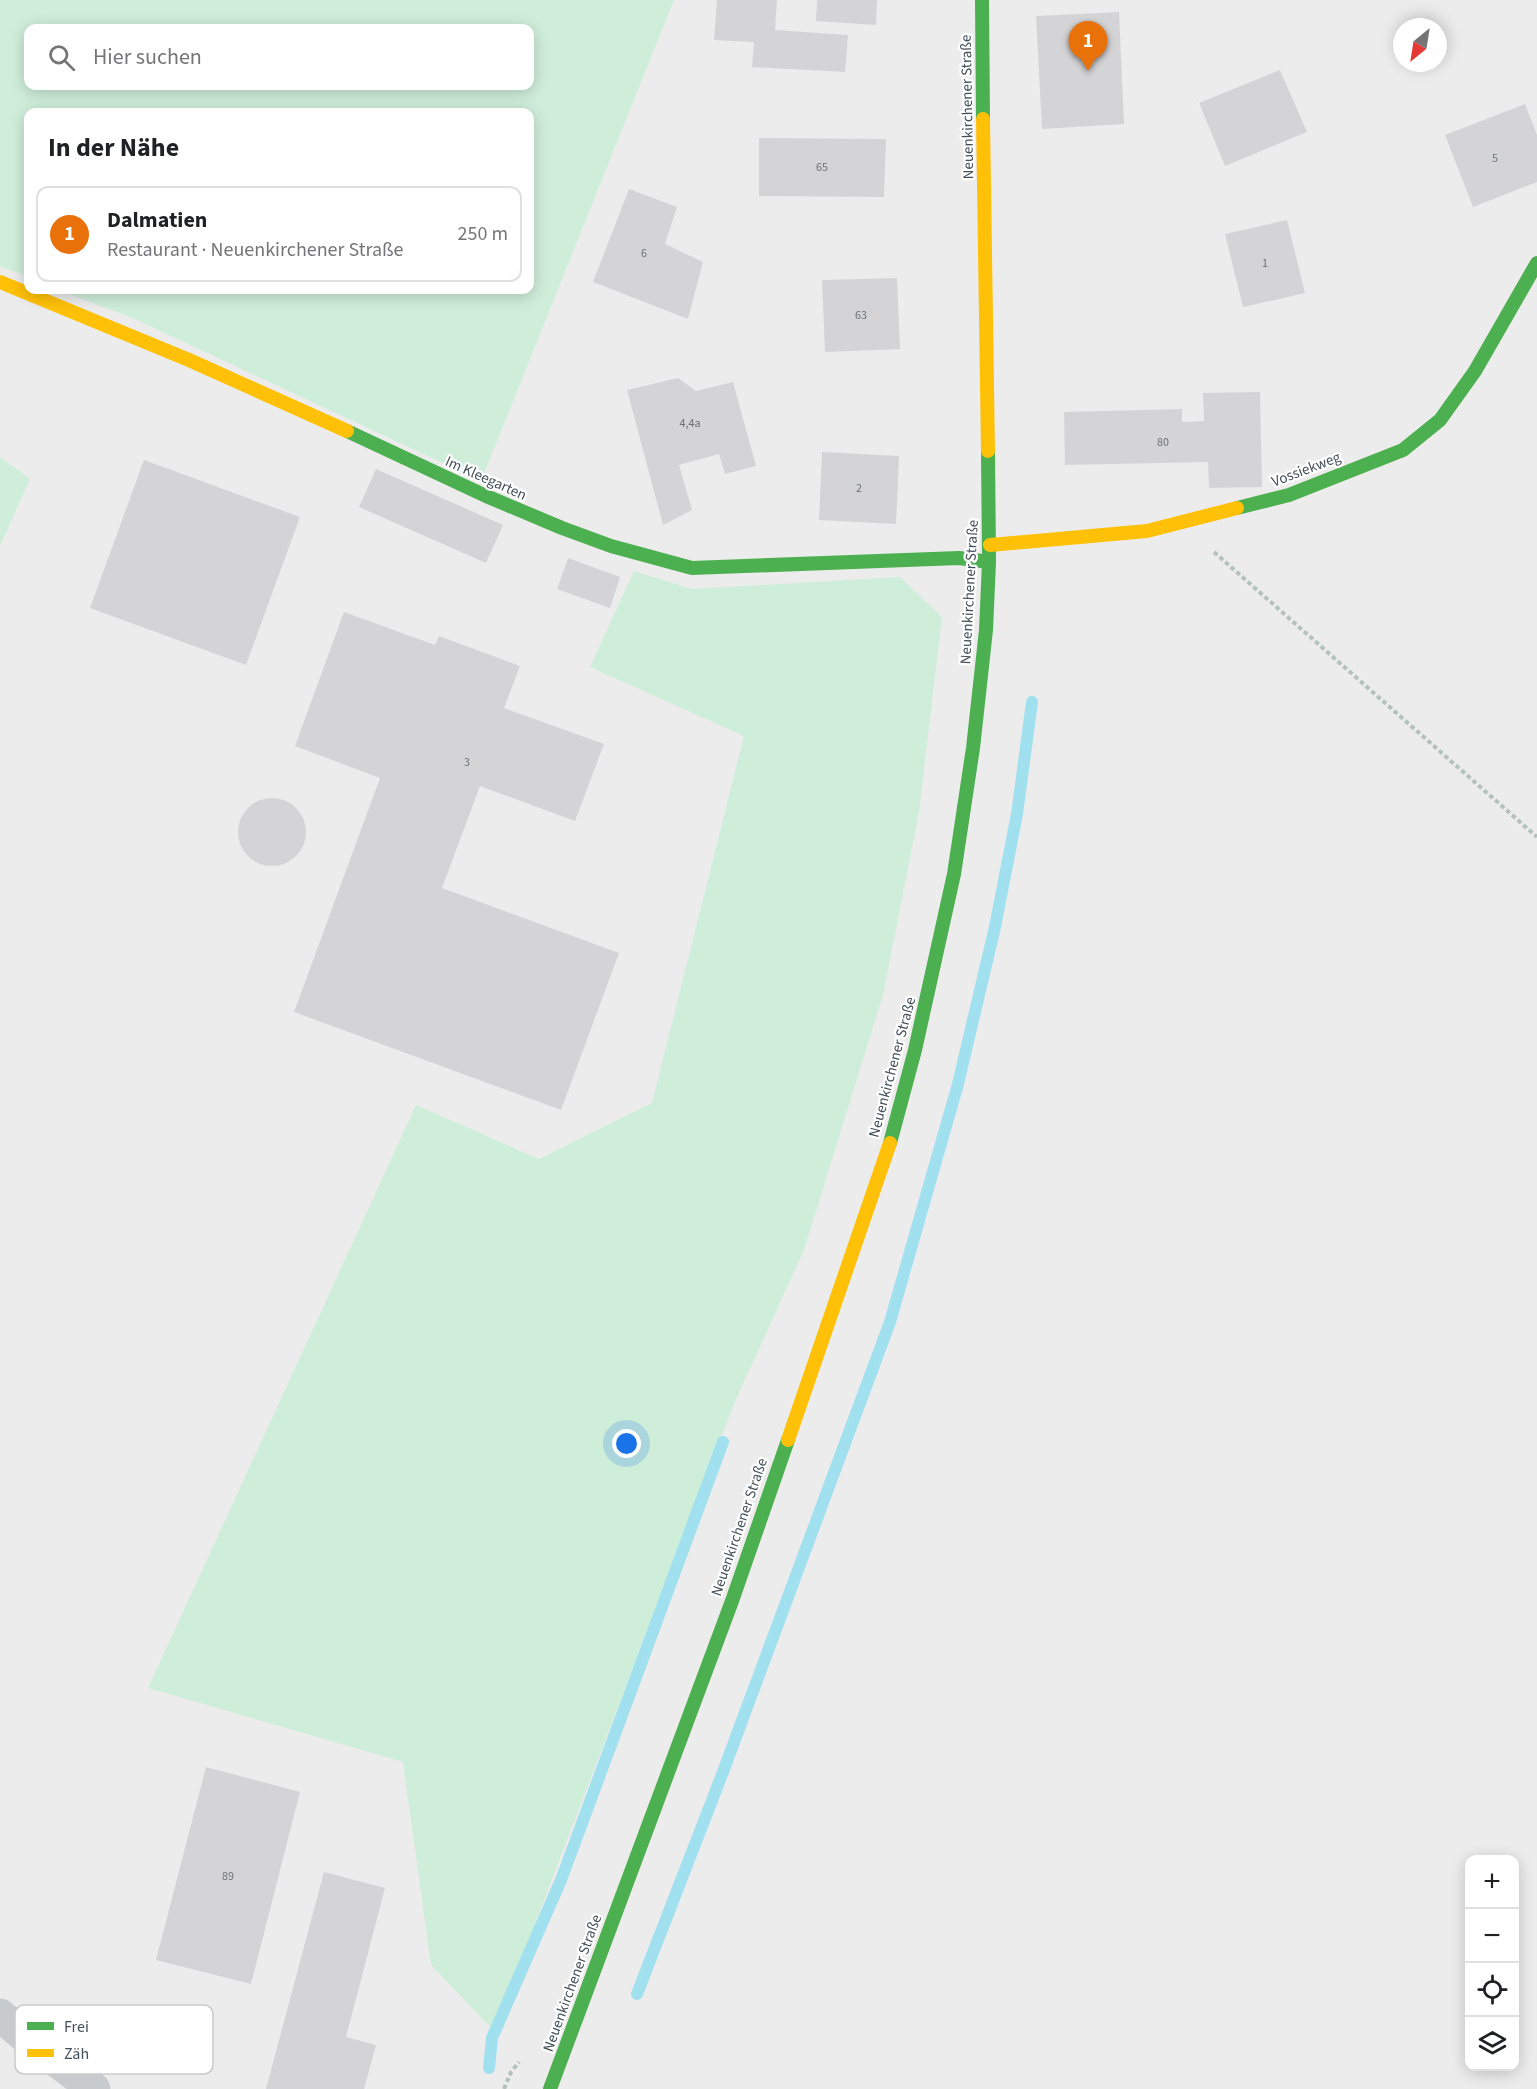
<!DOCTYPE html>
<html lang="de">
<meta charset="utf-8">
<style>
body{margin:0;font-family:"Source Sans 3",sans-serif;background:#f2f2f2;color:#202124}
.controls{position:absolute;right:18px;bottom:18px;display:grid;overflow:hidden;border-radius:12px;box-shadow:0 3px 15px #0003}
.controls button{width:54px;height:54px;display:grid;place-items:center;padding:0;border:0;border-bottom:2px solid #e0e0e0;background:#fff;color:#202124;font:30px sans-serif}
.compass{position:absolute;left:1393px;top:18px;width:54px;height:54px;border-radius:50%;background:#fff;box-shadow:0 3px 15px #0003;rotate:210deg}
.you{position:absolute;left:627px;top:1444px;width:21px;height:21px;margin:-15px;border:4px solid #fff;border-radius:50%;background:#1a73e8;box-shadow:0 0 0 9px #1a73e833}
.badge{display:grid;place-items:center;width:39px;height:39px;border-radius:50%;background:#0f766e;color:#fff;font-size:20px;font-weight:700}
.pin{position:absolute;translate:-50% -50px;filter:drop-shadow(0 2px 3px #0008)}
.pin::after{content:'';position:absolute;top:32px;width:21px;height:18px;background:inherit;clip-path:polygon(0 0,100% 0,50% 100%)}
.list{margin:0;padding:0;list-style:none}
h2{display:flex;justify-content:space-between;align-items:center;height:78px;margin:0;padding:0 24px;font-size:26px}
h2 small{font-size:20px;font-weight:400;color:#757577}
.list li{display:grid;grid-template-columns:39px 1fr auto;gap:18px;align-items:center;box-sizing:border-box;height:96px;margin:0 12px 12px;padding:0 12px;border:2px solid #e0e0e0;border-radius:12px}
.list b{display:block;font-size:22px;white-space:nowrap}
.list p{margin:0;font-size:20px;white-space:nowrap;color:#757577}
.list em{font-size:20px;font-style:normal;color:#757577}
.icon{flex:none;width:33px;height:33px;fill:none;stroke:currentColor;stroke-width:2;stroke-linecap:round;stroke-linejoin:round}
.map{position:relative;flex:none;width:1537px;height:2089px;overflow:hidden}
.search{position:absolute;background:#fff;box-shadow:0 3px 15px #0003;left:24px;top:24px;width:510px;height:66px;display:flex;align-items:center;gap:15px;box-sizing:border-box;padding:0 21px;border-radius:12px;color:#757577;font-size:22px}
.panel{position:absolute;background:#fff;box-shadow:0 3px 15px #0003;left:24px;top:108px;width:510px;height:186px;border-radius:12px}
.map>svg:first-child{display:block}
</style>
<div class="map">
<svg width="1537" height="2089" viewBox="0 0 1537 2089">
<rect width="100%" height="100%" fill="#edecec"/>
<!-- green -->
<path fill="#cfeeda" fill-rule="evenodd" d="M0,0H674L481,481L135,319L59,290H530V112H28V277L0,266ZM28,28H530V86H28Z
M0,457L30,479L0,546Z
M634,571L692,589L900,577L942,617L919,812L883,995L804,1250L734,1404L494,2031L431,1965L403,1762L148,1688L416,1105L539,1159L652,1103L744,736L590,667Z"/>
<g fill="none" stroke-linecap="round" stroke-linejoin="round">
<!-- stream -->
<path stroke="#a1e0ee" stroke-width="12" d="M637,1994L723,1772L890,1322L958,1084L995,927L1017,814L1032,702
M489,2068L492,2038L561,1880L723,1442"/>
</g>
<!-- building -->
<path fill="#d4d4d7" d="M717,0H777L775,30L848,35L845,72L752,67L754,42L714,40Z
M817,0H877L876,25L816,21Z
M1119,12L1124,124L1042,129L1036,16Z
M1280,70L1307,132L1225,166L1199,103Z
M1525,104L1537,135V182L1473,207L1445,135Z
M759,138L886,139L884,197L759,196Z
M629,189L677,207L665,244L703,262L688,319L593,282Z
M1287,220L1305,293L1243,307L1225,234Z
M897,278L900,349L825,352L822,280Z
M678,378L696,391L733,382L756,466L725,474L719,454L679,465L692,510L663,525L627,390Z
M1260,392L1262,487L1209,488L1208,462L1065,465L1064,412L1182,409V422L1204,421L1203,393Z
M822,452L899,456L896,524L819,520Z
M144,460L300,517L246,665L90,608Z
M376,469L503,525L486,563L359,507Z
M568,558L620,577L610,608L557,589Z
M344,612L435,645L439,636L520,666L504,708L604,744L575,821L480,786L442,888L619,953L561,1110L294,1012L380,778L295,746Z
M238 832a34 34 0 1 1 68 0a34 34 0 1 1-68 0Z
M206,1767L300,1792L251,1984L156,1960Z
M324,1872L385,1888L346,2037L376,2045L364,2089H266Z"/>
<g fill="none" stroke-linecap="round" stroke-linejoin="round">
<!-- path -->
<path stroke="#b4c2bd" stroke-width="4" stroke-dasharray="4.5 3" stroke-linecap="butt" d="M1214,552L1537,837
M504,2089L511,2072L519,2062"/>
<!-- street -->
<path stroke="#c8cbcd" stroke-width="33" d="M0,2015L29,2040L94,2089"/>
<!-- fast -->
<path stroke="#4caf50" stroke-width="14" d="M982,0L983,119
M347,431L486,496L562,528L611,546L692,568L959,558L989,562
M1237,508L1289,495L1403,450L1440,420L1475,371L1537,263
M890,1143L915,1050L954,874L973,748L986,630L989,562L988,451
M550,2089L732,1601L788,1440"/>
<!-- slow -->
<path stroke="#ffc107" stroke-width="14" d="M983,119L988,451
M0,282L189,360L347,431
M990,545L1147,531L1237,508
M788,1440L890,1143"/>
</g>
<g text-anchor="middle" stroke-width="4.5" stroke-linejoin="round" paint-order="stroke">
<!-- number labels -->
<g font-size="12" fill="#69727a">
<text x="1495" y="162">5</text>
<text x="822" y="171">65</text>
<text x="644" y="257">6</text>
<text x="1265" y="267">1</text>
<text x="861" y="319">63</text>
<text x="690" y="427">4,4a</text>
<text x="1163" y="446">80</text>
<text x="859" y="492">2</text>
<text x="467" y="766">3</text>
<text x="228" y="1880">89</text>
</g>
<!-- street labels -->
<g font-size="15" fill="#434f59" stroke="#fff">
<text transform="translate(967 107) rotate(-91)" y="5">Neuenkirchener Straße</text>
<text transform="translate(1306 469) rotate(-21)" y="5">Vossiekweg</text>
<text transform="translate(486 478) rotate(24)" y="5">Im Kleegarten</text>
<text transform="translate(969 592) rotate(-87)" y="5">Neuenkirchener Straße</text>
<text transform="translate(892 1067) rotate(-75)" y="5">Neuenkirchener Straße</text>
<text transform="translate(739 1527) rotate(-71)" y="5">Neuenkirchener Straße</text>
<text transform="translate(572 1983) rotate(-70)" y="5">Neuenkirchener Straße</text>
</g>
</g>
<!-- legend -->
<rect x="15" y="2005" width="198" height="69" rx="9" fill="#fff" stroke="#c7cacd" stroke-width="1.5"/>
<rect x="27" y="2022" width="27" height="8" fill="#4caf50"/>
<rect x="27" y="2049" width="27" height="8" fill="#ffc107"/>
<g font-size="16" fill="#434f59">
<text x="64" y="2032">Frei</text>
<text x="64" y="2059">Zäh</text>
</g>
</svg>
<div class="controls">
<button>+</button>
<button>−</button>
<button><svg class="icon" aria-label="locate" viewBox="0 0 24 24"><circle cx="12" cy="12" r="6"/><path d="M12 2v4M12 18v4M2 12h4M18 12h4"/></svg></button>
<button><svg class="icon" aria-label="layers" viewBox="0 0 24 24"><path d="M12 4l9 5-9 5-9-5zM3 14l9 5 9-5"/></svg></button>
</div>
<svg class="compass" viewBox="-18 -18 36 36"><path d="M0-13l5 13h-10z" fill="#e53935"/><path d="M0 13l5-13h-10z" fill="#757577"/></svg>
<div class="you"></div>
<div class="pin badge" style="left:1088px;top:71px;background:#e8710a">1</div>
<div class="search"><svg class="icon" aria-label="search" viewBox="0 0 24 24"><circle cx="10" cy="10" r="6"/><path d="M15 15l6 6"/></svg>Hier suchen</div>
<section class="panel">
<h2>In der Nähe<small></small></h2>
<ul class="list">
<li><span class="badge" style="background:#e8710a">1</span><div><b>Dalmatien</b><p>Restaurant · Neuenkirchener Straße</p></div><em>250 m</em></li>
</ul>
</section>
</div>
